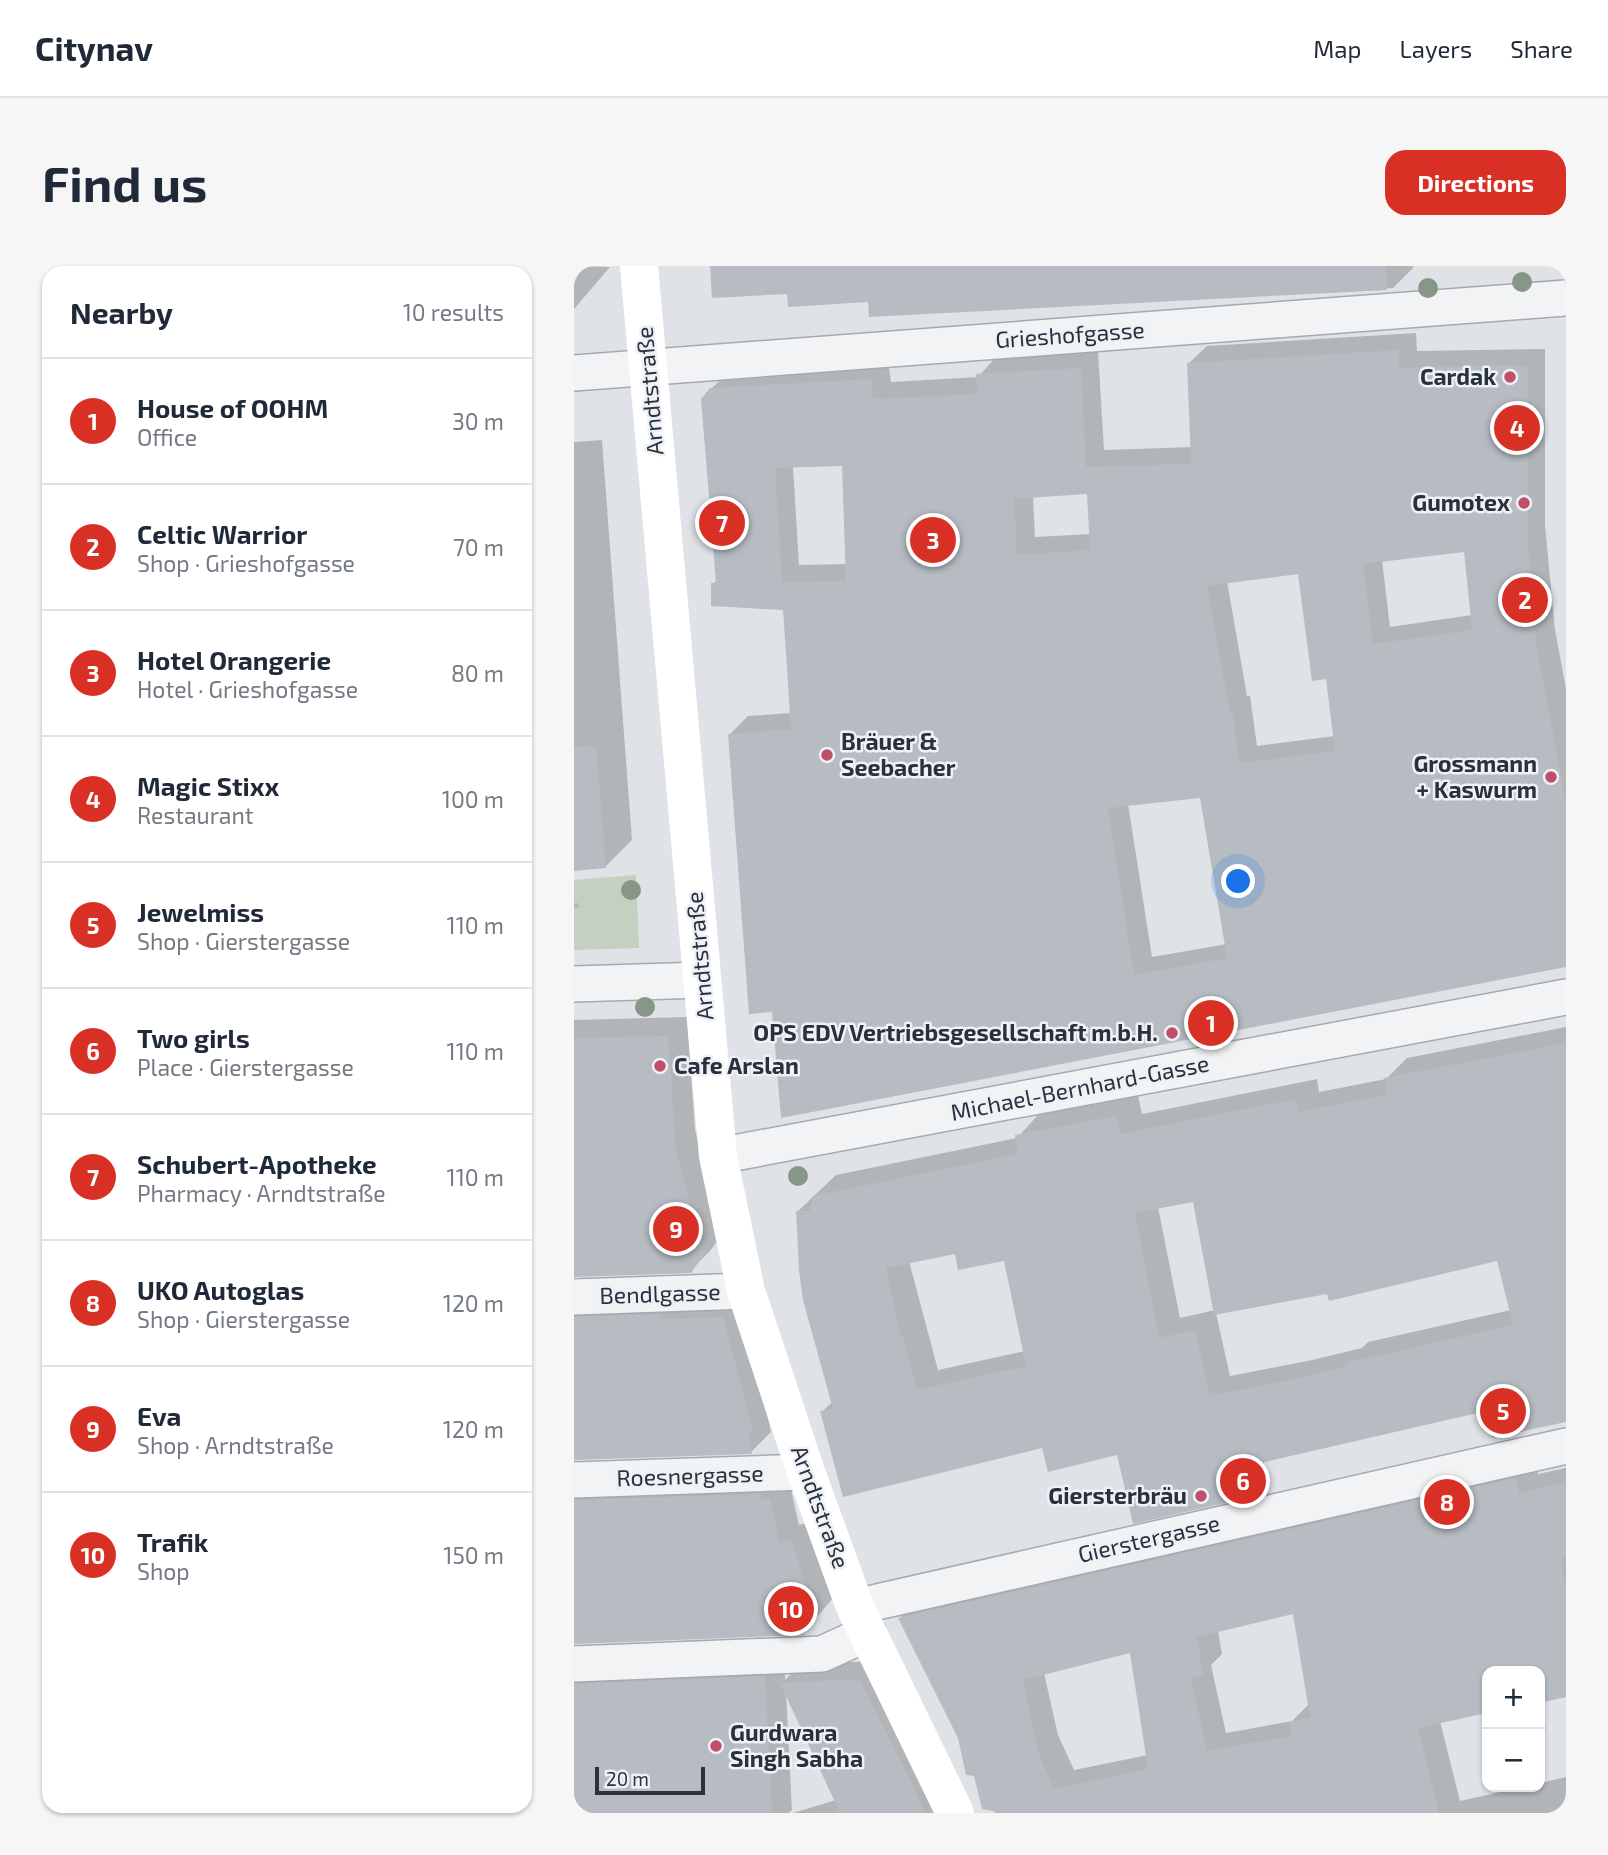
<!DOCTYPE html>
<meta charset="utf-8">
<style>
body{margin:0;font-family:"Exo 2",sans-serif;background:#f6f6f7;color:#1f2937}
.controls{position:absolute;right:21px;bottom:21px;display:grid;overflow:hidden;border-radius:14px;box-shadow:0 2px 5px #0004}
.controls button{width:63px;height:63px;display:grid;place-items:center;padding:0;border:0;border-bottom:2px solid #e0e1e3;background:#fff;color:#1f2937;font:35px sans-serif}
.scale{position:absolute;left:21px;bottom:18px;width:110px;box-sizing:border-box;padding-left:7px;border:4px solid #29323c;border-top:0;font-size:19px;line-height:24px;white-space:nowrap;color:#29323c;-webkit-text-stroke:5px #eef1f5;paint-order:stroke}
.you{position:absolute;left:665px;top:616px;width:24px;height:24px;margin:-18px;border:5px solid #fff;border-radius:50%;background:#1a73e8;box-shadow:0 0 0 10px #1a73e833}
.badge{display:grid;place-items:center;width:46px;height:46px;border-radius:50%;background:#d93025;color:#fff;font-size:23px;font-weight:700}
.pin{position:absolute;translate:-50% -50%;border:4px solid #fff;box-shadow:0 2px 7px #0006}
.list{margin:0;padding:0;list-style:none}
h2{display:flex;justify-content:space-between;align-items:center;height:91px;margin:0;padding:0 28px;font-size:30px}
h2 small{font-size:23px;font-weight:400;color:#747a83}
.list li{display:grid;grid-template-columns:46px 1fr auto;gap:21px;align-items:center;box-sizing:border-box;height:126px;padding:0 28px;border-top:2px solid #e0e1e3}
.list b{display:block;font-size:26px;white-space:nowrap}
.list p{margin:0;font-size:23px;white-space:nowrap;color:#747a83}
.list em{font-size:23px;font-style:normal;color:#747a83}
.map{position:relative;flex:none;width:992px;height:1547px;overflow:hidden;border-radius:21px}
header{display:flex;align-items:center;gap:42px;box-sizing:border-box;height:98px;padding:0 35px;background:#fff;border-bottom:2px solid #e0e1e3}
header strong{font-size:33px}
nav{display:flex;gap:38px;margin-inline-start:auto;font-size:24px}
.intro{display:flex;align-items:center;justify-content:space-between;box-sizing:border-box;height:168px;padding:0 42px}
h1{margin:0;font-size:49px}
.button{padding:18px 32px;border-radius:21px;background:#d93025;color:#fff;font-size:24px;font-weight:700}
main{display:flex;gap:42px;padding:0 42px}
aside{flex:1;background:#fff;border-radius:21px;box-shadow:0 2px 5px #0004}
.map>svg:first-child{display:block}
</style>
<header>
<strong>Citynav</strong>
<nav><a>Map</a><a>Layers</a><a>Share</a></nav>
</header>
<div class="intro"><h1>Find us</h1><a class="button">Directions</a></div>
<main>
<aside>
<h2>Nearby<small>10 results</small></h2>
<ul class="list">
<li><span class="badge">1</span><div><b>House of OOHM</b><p>Office</p></div><em>30 m</em></li>
<li><span class="badge">2</span><div><b>Celtic Warrior</b><p>Shop · Grieshofgasse</p></div><em>70 m</em></li>
<li><span class="badge">3</span><div><b>Hotel Orangerie</b><p>Hotel · Grieshofgasse</p></div><em>80 m</em></li>
<li><span class="badge">4</span><div><b>Magic Stixx</b><p>Restaurant</p></div><em>100 m</em></li>
<li><span class="badge">5</span><div><b>Jewelmiss</b><p>Shop · Gierstergasse</p></div><em>110 m</em></li>
<li><span class="badge">6</span><div><b>Two girls</b><p>Place · Gierstergasse</p></div><em>110 m</em></li>
<li><span class="badge">7</span><div><b>Schubert-Apotheke</b><p>Pharmacy · Arndtstraße</p></div><em>110 m</em></li>
<li><span class="badge">8</span><div><b>UKO Autoglas</b><p>Shop · Gierstergasse</p></div><em>120 m</em></li>
<li><span class="badge">9</span><div><b>Eva</b><p>Shop · Arndtstraße</p></div><em>120 m</em></li>
<li><span class="badge">10</span><div><b>Trafik</b><p>Shop</p></div><em>150 m</em></li>
</ul>
</aside>
<div class="map">
<svg width="992" height="1547" viewBox="0 0 992 1547">
<rect width="100%" height="100%" fill="#dfe3e7"/>
<!-- green -->
<path fill="#c6d0c1" d="M62,609L65,682L0,684V614Z"/>
<!-- shadow -->
<path fill="#0003" fill-rule="evenodd" d="M0,0L36,1L0,43Z
M138,0H839V2L819,22L297,49L296,34L215,26Z
M842,67L843,85L971,83V259L981,364L992,423V700L200,744L156,468L174,450L217,447L210,342L139,318L144,313L137,123L156,105L314,95L317,116L404,111L422,91L524,85L530,184L618,181L614,98L633,80ZM270,198L273,298L225,299L219,200ZM515,226L517,268L461,271L459,230ZM892,284L898,349L816,361L808,294ZM725,306L753,411L761,470L683,480L676,430H673L653,315ZM627,530L653,678L578,691L554,538Z
M28,174L58,574L31,601L0,603V176Z
M113,751L121,864L149,967L136,985L116,1005L0,1009V754Z
M992,761V1154L913,1143L689,1194L693,1209L672,1230L544,1186L469,1180L248,1146L259,1135L224,945L262,909L443,872L464,849L564,830L568,848L743,813L745,826L812,813L833,792ZM620,934L641,1044L606,1052L584,941ZM382,986L432,993L451,1085L364,1104L335,995ZM925,993L937,1044L794,1076L788,1082L738,1094L656,1110L642,1047Z
M0,1014L168,1032L197,1166L177,1186L0,1192Z
M961,1194L964,1208L992,1202V1429L966,1435V1405H913V1446L866,1455L886,1535L949,1521H966V1517L992,1511V1547H421L326,1352L345,1333ZM721,1346L735,1438L718,1455L652,1467L637,1399L648,1388L644,1365ZM557,1385L574,1489L500,1504L484,1469L470,1407Z
M0,1197L215,1215L225,1259L238,1256L260,1331L229,1367L0,1376Z
M0,1381L210,1392L211,1414L227,1398L304,1395L378,1547H219L262,1534L212,1426L218,1544L215,1547H0Z"/>
<!-- building -->
<path fill="#b7bcc3" fill-rule="evenodd" d="M136,0H812L813,24L295,51L294,36L214,41L213,28L138,32Z
M825,84V102L938,99L954,101V278L963,383L992,536V701L207,852L198,746L175,748L154,468L217,463L209,344L137,340V317H142L127,133L136,122L297,113L299,133L404,128L402,108L507,102L512,201L617,198L613,97ZM268,200L272,315L208,316L201,202ZM513,228L516,284L443,289L440,233ZM890,286L898,364L799,378L789,298ZM724,308L738,415L752,413L761,485L665,497L659,447H656L633,320ZM626,532L653,692L560,709L534,542Z
M22,480L32,602L0,605V481Z
M94,770L102,884L130,988L117,1007L0,1011V772Z
M992,777V1156L918,1172L912,1145L665,1202L673,1232L559,1258L543,1189L474,1206L468,1182L269,1231L246,1145L259,1143L229,1034L225,1005L222,945H236L239,930L444,888L441,869L543,850L547,868L722,833L724,846L813,829L810,812ZM619,936L640,1049L753,1028L755,1035L923,995L939,1059L771,1097L772,1100L716,1114L636,1130L621,1064L585,1072L561,947ZM381,988L384,1004L430,995L452,1100L343,1124L329,1070L327,1071L312,1002Z
M90,1048L86,1053L149,1051L179,1165L175,1167L178,1188L0,1194V1051Z
M942,1212L945,1227L992,1216V1291L987,1292L992,1321V1431L966,1437V1405H913V1447L844,1462L865,1547H429L408,1543L400,1510L392,1509L384,1472L324,1352ZM719,1348L736,1451L715,1456L717,1470L633,1485L617,1412L629,1409L623,1371ZM556,1387L574,1503L480,1523L465,1489L449,1414Z
M185,1228L186,1234L196,1233L206,1277L218,1274L241,1352L229,1369L0,1378V1234Z
M191,1410L198,1547H0V1418Z
M285,1413L336,1514L351,1547H266L206,1417Z"/>
<g fill="none" stroke-linecap="round" stroke-linejoin="round">
<!-- street casing -->
<g stroke="#a5aab0" stroke-width="38">
<path id="street" d="M0,107L992,32
M0,718L128,714
M144,890L992,731
M0,1031L172,1025
M0,1214L232,1206
M281,1341L992,1180
M0,1398L248,1388L294,1367"/>
</g>
<!-- path -->
<path stroke="#b5b9be" stroke-width="4.5" stroke-dasharray="5 5" stroke-linecap="butt" d="M0,640L6,639"/>
<!-- street -->
<use href="#street" stroke="#f1f3f5" stroke-width="35"/>
<!-- secondary -->
<path stroke="#fff" stroke-width="38" d="M65,0L144,890L172,1025L232,1206L281,1341L381,1547"/>
</g>
<!-- trees -->
<g fill="#889687">
<circle cx="948" cy="16" r="10"/>
<circle cx="854" cy="22" r="10"/>
<circle cx="57" cy="624" r="10"/>
<circle cx="71" cy="741" r="10"/>
<circle cx="224" cy="910" r="10"/>
</g>
<!-- markers -->
<g fill="#c14f6a" stroke="#eef1f5" stroke-width="2.5">
<circle cx="936" cy="111" r="7"/>
<circle cx="950" cy="237" r="7"/>
<circle cx="253" cy="489" r="7"/>
<circle cx="977" cy="511" r="7"/>
<circle cx="598" cy="767" r="7"/>
<circle cx="86" cy="800" r="7"/>
<circle cx="627" cy="1230" r="7"/>
<circle cx="142" cy="1480" r="7"/>
</g>
<g text-anchor="middle" stroke-width="5" stroke-linejoin="round" paint-order="stroke">
<!-- street labels -->
<g font-size="23" fill="#29323c" stroke="#eef1f5">
<text transform="translate(496 69) rotate(-4)" y="8">Grieshofgasse</text>
<text transform="translate(76 125) rotate(-95)" y="8">Arndtstraße</text>
<text transform="translate(126 690) rotate(-95)" y="8">Arndtstraße</text>
<text transform="translate(506 822) rotate(-11)" y="8">Michael-Bernhard-Gasse</text>
<text transform="translate(86 1028) rotate(-2)" y="8">Bendlgasse</text>
<text transform="translate(116 1210) rotate(-2)" y="8">Roesnergasse</text>
<text transform="translate(246 1241) rotate(70)" y="8">Arndtstraße</text>
<text transform="translate(575 1273) rotate(-13)" y="8">Gierstergasse</text>
</g>
<!-- poi labels -->
<g font-size="23" font-weight="bold" fill="#29323c" stroke="#eef1f5" text-anchor="end">
<text x="922" y="119">Cardak</text>
<text x="936" y="245">Gumotex</text>
<text x="267" y="484" text-anchor="start">Bräuer &amp;<tspan x="267" dy="26">Seebacher</tspan></text>
<text x="963" y="506">Grossmann<tspan x="963" dy="26">+ Kaswurm</tspan></text>
<text x="584" y="775">OPS EDV Vertriebsgesellschaft m.b.H.</text>
<text x="100" y="808" text-anchor="start">Cafe Arslan</text>
<text x="613" y="1238">Giersterbräu</text>
<text x="156" y="1475" text-anchor="start">Gurdwara<tspan x="156" dy="26">Singh Sabha</tspan></text>
</g>
</g>
</svg>
<div class="controls">
<button>+</button>
<button>−</button>
</div>
<div class="scale">20 m</div>
<div class="you"></div>
<div class="pin badge" style="left:637px;top:757px">1</div>
<div class="pin badge" style="left:951px;top:334px">2</div>
<div class="pin badge" style="left:359px;top:274px">3</div>
<div class="pin badge" style="left:943px;top:162px">4</div>
<div class="pin badge" style="left:929px;top:1145px">5</div>
<div class="pin badge" style="left:669px;top:1215px">6</div>
<div class="pin badge" style="left:148px;top:257px">7</div>
<div class="pin badge" style="left:873px;top:1236px">8</div>
<div class="pin badge" style="left:102px;top:963px">9</div>
<div class="pin badge" style="left:217px;top:1343px">10</div>
</div>
</main>
